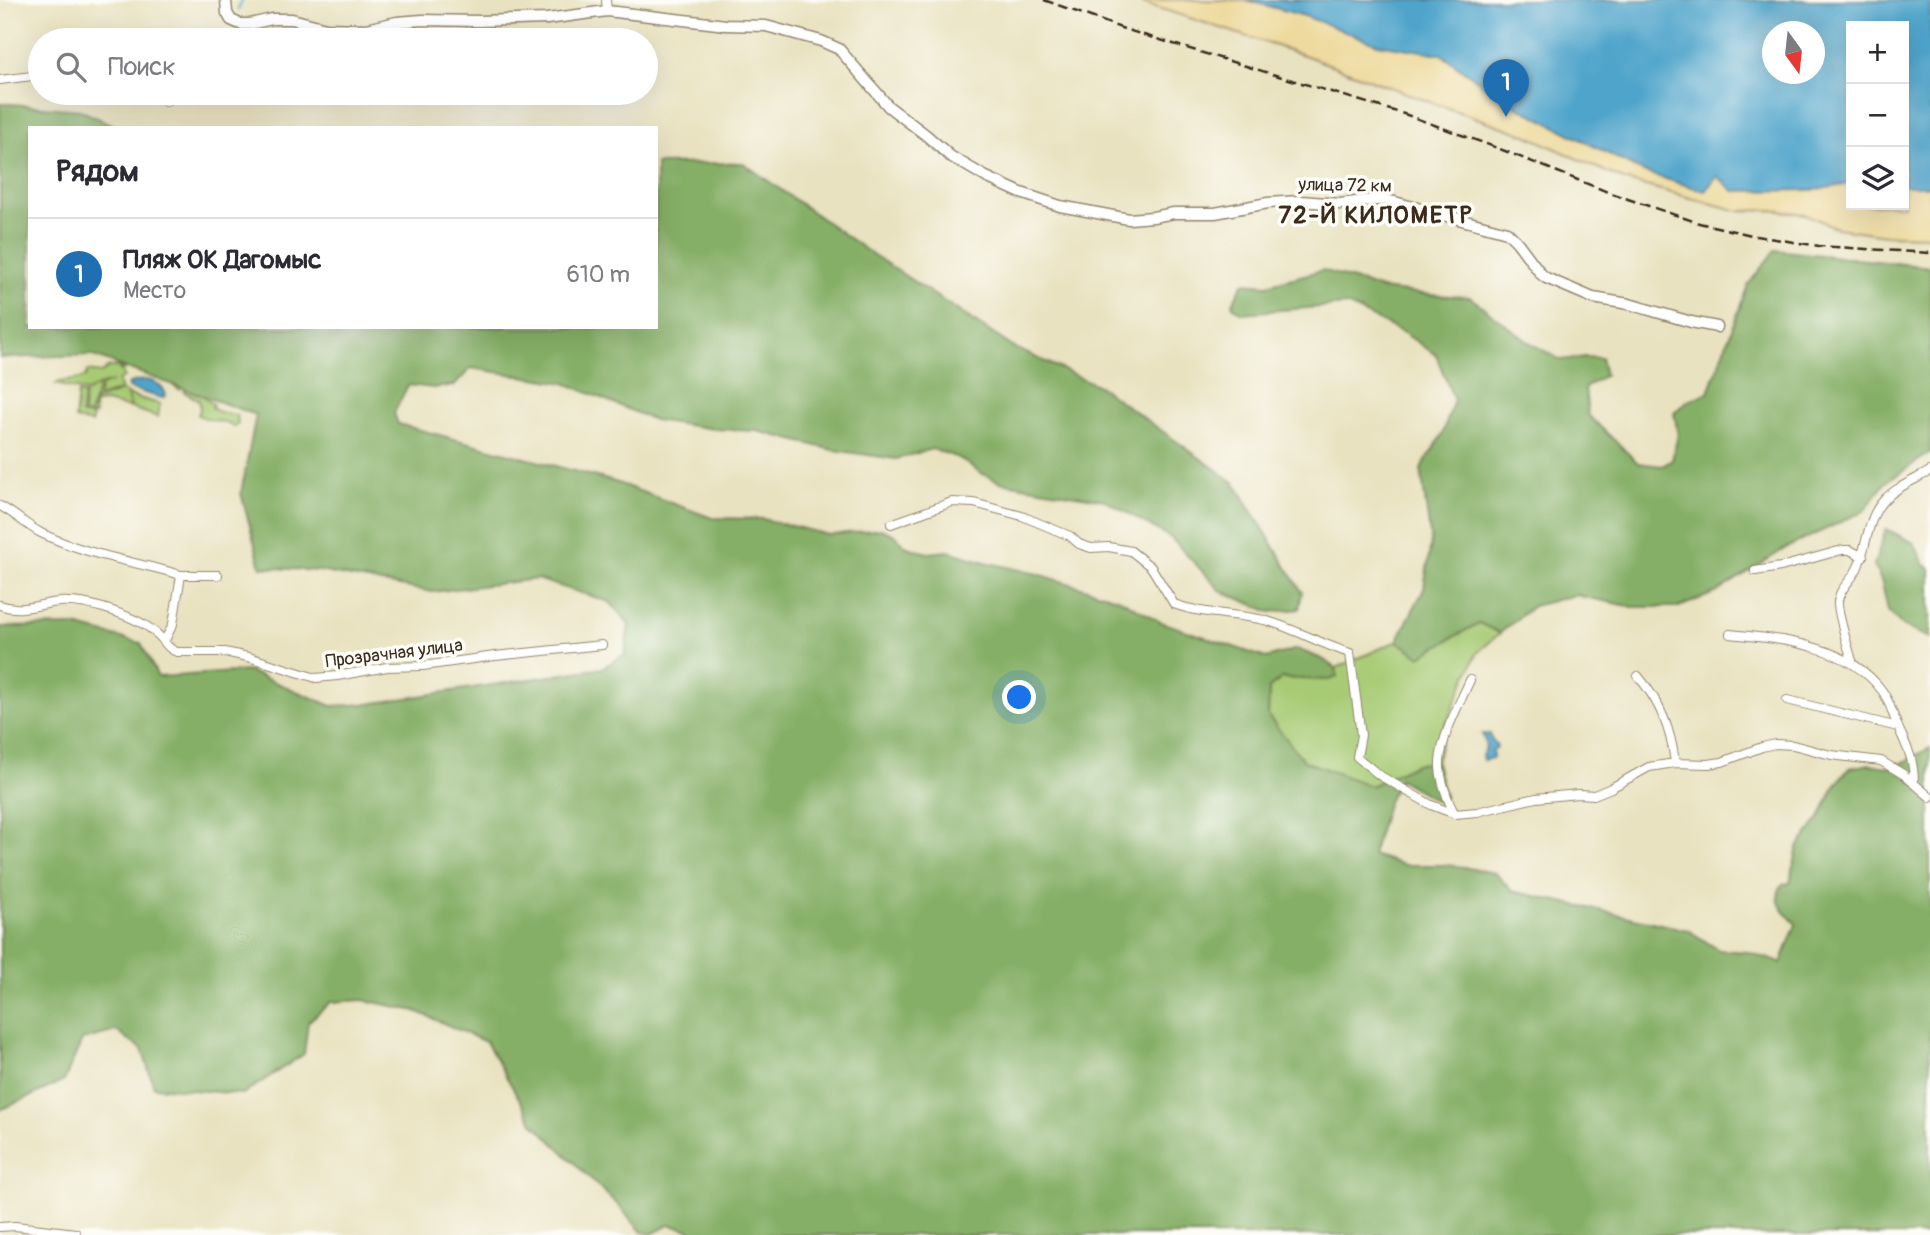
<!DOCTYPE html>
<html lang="ru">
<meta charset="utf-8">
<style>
body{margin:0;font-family:Pangolin,sans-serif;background:#f7f7f7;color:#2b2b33}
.controls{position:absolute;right:21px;top:21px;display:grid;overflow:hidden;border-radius:0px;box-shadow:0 7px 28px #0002}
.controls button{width:63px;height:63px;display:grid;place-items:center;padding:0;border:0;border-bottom:2px solid #e1e1e2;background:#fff;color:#2b2b33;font:35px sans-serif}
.compass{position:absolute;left:1762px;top:21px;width:63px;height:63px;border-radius:50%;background:#fff;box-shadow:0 7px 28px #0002;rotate:165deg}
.you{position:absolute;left:1020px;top:698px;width:24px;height:24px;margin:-18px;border:5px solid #fff;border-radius:50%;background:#1a73e8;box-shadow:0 0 0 10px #1a73e833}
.badge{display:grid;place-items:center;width:46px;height:46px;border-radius:50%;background:#1f6fb2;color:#fff;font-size:23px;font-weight:700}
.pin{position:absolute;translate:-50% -58px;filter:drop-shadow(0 2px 4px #0008)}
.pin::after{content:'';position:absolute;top:37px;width:24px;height:21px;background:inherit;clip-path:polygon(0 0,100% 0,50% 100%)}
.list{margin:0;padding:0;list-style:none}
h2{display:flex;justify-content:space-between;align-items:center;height:91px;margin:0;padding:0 28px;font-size:30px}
h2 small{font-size:23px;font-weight:400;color:#7c7c81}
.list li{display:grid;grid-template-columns:46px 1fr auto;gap:21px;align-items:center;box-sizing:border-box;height:112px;padding:0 28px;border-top:2px solid #e1e1e2}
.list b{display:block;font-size:26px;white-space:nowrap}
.list p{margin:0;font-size:23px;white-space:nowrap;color:#7c7c81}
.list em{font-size:23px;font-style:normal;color:#7c7c81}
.icon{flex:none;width:38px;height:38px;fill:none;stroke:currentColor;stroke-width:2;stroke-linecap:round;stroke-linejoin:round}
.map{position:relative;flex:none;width:1930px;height:1235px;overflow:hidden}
.search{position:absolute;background:#fff;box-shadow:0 7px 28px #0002;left:28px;top:28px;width:630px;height:77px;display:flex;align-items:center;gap:18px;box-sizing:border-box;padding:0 24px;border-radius:38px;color:#7c7c81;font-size:26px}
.panel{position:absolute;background:#fff;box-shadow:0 7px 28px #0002;left:28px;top:126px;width:630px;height:203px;border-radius:0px}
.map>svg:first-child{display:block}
</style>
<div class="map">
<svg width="1930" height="1235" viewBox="0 0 1930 1235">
<rect width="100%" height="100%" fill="#fdfcf7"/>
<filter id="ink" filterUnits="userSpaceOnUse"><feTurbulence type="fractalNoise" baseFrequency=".0143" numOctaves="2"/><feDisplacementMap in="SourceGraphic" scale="14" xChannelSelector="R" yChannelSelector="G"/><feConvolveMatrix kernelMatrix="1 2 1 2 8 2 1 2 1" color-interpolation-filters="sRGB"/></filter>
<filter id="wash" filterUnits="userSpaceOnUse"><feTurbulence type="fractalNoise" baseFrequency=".00686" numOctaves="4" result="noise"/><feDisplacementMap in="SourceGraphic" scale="28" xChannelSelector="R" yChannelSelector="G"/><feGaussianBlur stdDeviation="1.57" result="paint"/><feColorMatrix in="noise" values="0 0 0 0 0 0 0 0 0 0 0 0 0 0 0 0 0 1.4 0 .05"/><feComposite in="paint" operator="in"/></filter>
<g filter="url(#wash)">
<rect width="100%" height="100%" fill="#e9e2c0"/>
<!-- green -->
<path fill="#a7cb74" stroke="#717a49" stroke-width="2" d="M151,363L159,366L165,372L200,389L206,399L213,404L212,408C219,414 229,412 237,416L238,423L234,427C223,419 210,422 198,415L200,409L199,400L184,392L186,386L182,385L180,390L155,374L145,370L118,369L122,371L124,377L118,381L121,390L98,397L101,386L112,382L98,386C98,395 92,404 89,414H83L85,394L97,386L87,392L56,384C63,378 78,383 86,376L87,371L101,373L109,367H138Z
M122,391L127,394L130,408L105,402L97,403L94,407L95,415H90L96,400Z
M78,393L84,394L81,415L93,417L91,423L75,419Z
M128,395L160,404L158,417L131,408Z
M1479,623L1500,633L1477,653L1445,725L1436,763L1416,764L1371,786L1304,762L1268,716L1269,688L1282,678L1330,680L1337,676L1336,668L1397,641L1420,656Z"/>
<!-- forest -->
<path fill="#85af66" stroke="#606c42" stroke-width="2" d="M0,103L80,110L119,128H30V327H656V164L743,163L866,250L1013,347L1099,386L1235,483L1302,592L1299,609L1270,612L1221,591L1171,538L1105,500L1000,482L981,473L959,458L932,449L896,459L833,450L757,431L714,429L654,420L565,383L471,368L455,385L434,388L408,385L394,413L398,424L615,482L712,518L763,519L829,535L881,529L895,535L907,547L928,553L948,551L985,562L1038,574L1120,599L1161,622L1266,658L1297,649L1322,659L1336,668L1337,676L1330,680L1282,678L1269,688L1268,716L1304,761L1371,786L1416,764L1436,763L1445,797L1439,802L1399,779L1387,804L1372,855L1404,865H1451L1495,873L1512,891L1688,930L1719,950L1748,952L1781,963L1796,924C1784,912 1771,900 1783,884L1790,883L1798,847L1820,818L1833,789L1849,768L1870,764L1893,768L1930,748V1235H693L690,1230L669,1225L652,1234L642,1232L620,1207L534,1124L486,1042L416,1011L363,1000L331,1002L308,1022L304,1054L243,1094L154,1087L142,1049L116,1031L82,1040L64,1081L0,1110V627L75,626L141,643L158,677L248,671L332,706L368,704L602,668L625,654L629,624L610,602L537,579L432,592L319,571L261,567L241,493L256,415L91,355L0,358Z
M1775,250L1930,267V453L1886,482L1864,511L1786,548L1715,593L1679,607H1633L1575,595L1533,606L1500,633L1479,623L1420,656L1397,641L1424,589L1431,542L1421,469L1443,433L1454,400L1436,355L1404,333L1347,305L1241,313L1232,305L1243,283L1267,285L1323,270L1381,289L1432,295L1470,297L1527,341L1561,360L1586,357L1601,358L1605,375L1585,388L1588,415L1638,463L1662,466L1672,460L1678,434L1674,413L1686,402L1709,392L1748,285Z
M1886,529L1914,543L1924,564L1930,569V638L1904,627L1888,611L1882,583L1874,565Z"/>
<!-- sand -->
<path fill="#eeda9e" stroke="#94825e" stroke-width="2" d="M1134,0H1246L1305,16L1378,44L1441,54L1501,98L1645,173L1717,176L1813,190L1851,184V205H1904V186H1930V236L1886,235L1837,228L1805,214L1771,210L1739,211L1624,180L1526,135L1422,99L1307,56Z"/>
<!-- water -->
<path fill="#50a4cb" stroke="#466774" stroke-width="2" fill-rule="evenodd" d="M1246,0H1930V186H1904V26H1851V184L1813,190L1734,191L1717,176L1705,191L1646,173L1501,98L1441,54L1378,44L1305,16ZM1772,32H1814V74H1772Z
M143,380C153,380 164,385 166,396L162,398L128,388L129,383Z
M1482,734H1490L1492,741L1496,744L1497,748L1493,751V758L1483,760L1482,755C1488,749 1486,741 1482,734Z"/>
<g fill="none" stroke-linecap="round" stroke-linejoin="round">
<!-- stream -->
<path stroke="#50a4cb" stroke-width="2.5" d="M238,10L242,0"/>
</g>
</g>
<g filter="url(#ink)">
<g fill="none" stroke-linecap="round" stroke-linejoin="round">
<!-- street casing -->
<g stroke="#92866f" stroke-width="10">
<path id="street" d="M606,0L607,11
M0,80L40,75
M158,93L166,102
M0,506C14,513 26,525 41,533C83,554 136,562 181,575
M891,524L952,502L974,503L1022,516L1070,536L1079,544L1091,548L1109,547L1131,551L1151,567L1174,604C1203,615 1234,613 1264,620C1294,628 1320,644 1350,653L1361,735L1357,757L1379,775L1431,805L1455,814L1477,812L1536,798L1578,794L1594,795L1611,788L1649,767L1675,763L1708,764L1722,762L1762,747L1775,744L1793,745L1831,755L1881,761L1903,774L1930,797
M1755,571L1781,567L1842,550H1850L1863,557
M0,605C21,613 38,604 59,602C74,601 89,604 103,608C120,613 144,622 157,634C165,641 167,649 177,652H225L252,658L316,678L337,676L387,667L423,666L495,656L602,645
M1730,634C1782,639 1850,645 1883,692C1890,702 1893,716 1898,727C1908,750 1914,758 1914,784
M164,642L173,624L181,575H218
M1853,664C1849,650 1837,613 1838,601C1839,589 1852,580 1857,569C1867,548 1867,517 1884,500C1896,487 1915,480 1930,471
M1638,676C1660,702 1671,729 1675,763
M1787,700L1898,727
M1455,814C1448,802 1439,777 1440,762C1442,734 1459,705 1470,680
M0,1227L15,1226L76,1233"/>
</g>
<!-- secondary casing -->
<g stroke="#92866f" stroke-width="13">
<path id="secondary" d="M226,0L227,13L231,20L240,24H250L272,19H292L326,28L366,29L397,22L422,20L479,21L547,19L607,11L726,25L766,26L821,41L839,49L889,107L926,135L950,156L986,177L1021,193L1060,206L1129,219L1153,217L1174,213H1215L1268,203L1300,201L1340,204L1372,200H1387L1507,232L1517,242L1541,274L1546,278L1593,298L1629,304L1691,322L1717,327"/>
</g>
<!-- street -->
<use href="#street" stroke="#fff" stroke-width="8"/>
<!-- secondary -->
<use href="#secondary" stroke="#fff" stroke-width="10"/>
<!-- rail -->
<path stroke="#3b2a1e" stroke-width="2.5" stroke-dasharray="10 5" stroke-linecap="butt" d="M1044,0L1124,29L1407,115L1500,149L1613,194L1699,223L1756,236L1819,246L1930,253"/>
</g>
</g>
<g text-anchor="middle" stroke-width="7" stroke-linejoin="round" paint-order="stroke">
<!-- street labels -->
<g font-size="18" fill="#3b2a1e" stroke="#fdfcf7">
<text transform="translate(1345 185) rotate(1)" y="6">улица 72 км</text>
<text transform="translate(394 653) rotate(-7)" y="6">Прозрачная улица</text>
</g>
<!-- district labels -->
<g font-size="24" font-weight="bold" letter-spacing="2" fill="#3b2a1e" stroke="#fdfcf7">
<text x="1376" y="223">72-Й КИЛОМЕТР</text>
</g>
</g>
</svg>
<div class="controls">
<button>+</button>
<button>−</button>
<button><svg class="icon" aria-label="layers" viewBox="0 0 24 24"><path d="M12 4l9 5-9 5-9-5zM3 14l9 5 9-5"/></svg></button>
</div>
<svg class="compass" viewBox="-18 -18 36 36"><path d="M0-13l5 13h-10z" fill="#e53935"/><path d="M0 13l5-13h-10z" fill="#7c7c81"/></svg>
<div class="you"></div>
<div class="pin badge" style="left:1506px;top:117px">1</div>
<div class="search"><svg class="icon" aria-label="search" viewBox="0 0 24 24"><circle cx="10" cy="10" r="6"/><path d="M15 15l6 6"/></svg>Поиск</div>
<section class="panel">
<h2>Рядом<small></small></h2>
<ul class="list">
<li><span class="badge">1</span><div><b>Пляж ОК Дагомыс</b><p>Место</p></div><em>610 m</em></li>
</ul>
</section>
</div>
